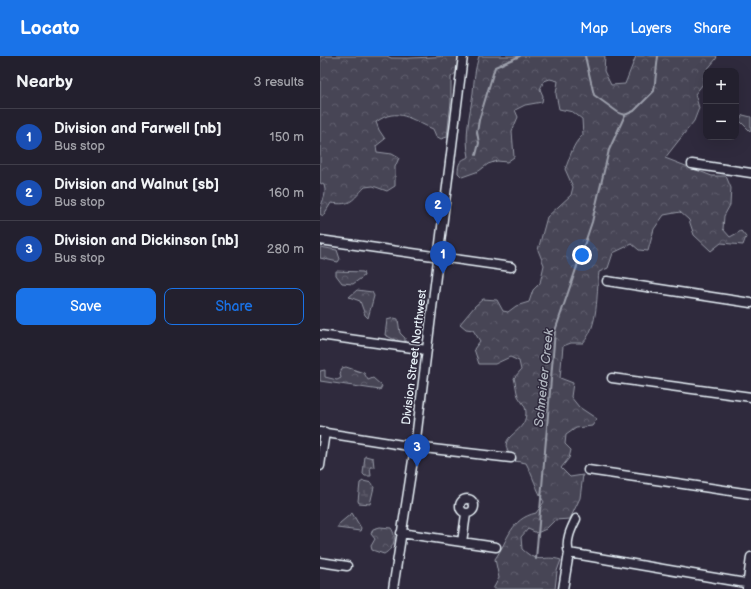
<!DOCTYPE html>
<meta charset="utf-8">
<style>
body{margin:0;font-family:"Balsamiq Sans",sans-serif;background:#2b2836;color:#f1f3f6}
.controls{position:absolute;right:12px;top:12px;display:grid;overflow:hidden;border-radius:8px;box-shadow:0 4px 16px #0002}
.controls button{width:36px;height:36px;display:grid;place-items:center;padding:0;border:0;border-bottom:1px solid #403e4a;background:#23202e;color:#f1f3f6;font:20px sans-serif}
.you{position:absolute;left:262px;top:199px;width:14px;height:14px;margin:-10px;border:3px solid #fff;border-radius:50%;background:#1a73e8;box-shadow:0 0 0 6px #1a73e833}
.badge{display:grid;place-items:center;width:26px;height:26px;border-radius:50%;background:#1a73e8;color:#fff;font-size:13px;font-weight:700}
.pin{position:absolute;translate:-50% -33px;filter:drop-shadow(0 1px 2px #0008)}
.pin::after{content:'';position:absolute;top:21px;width:14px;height:12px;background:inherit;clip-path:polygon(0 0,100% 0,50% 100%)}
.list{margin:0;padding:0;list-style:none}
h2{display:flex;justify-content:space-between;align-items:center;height:52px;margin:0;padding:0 16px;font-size:17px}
h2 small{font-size:13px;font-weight:400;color:#a3a3aa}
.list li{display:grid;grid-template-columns:26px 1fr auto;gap:12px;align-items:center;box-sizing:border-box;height:56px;padding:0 16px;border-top:1px solid #403e4a}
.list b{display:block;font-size:15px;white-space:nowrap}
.list p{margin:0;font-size:13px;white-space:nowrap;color:#a3a3aa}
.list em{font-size:13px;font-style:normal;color:#a3a3aa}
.actions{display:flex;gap:8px;padding:12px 16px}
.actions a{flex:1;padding:9px 0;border:1px solid #1a73e8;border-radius:8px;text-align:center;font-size:14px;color:#1a73e8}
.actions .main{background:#1a73e8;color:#fff}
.map{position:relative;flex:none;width:431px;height:533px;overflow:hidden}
header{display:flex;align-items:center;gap:24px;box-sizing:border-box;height:56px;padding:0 20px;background:#1a73e8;color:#fff}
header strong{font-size:19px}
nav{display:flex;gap:22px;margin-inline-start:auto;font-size:14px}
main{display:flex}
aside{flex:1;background:#23202e}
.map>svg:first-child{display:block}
</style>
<header>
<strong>Locato</strong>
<nav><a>Map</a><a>Layers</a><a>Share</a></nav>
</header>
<main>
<aside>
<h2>Nearby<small>3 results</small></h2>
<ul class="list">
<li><span class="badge" style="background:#1a4fb4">1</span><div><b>Division and Farwell [nb]</b><p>Bus stop</p></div><em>150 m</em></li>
<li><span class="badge" style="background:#1a4fb4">2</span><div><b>Division and Walnut [sb]</b><p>Bus stop</p></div><em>160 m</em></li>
<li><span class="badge" style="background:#1a4fb4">3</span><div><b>Division and Dickinson [nb]</b><p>Bus stop</p></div><em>280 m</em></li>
</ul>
<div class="actions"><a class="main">Save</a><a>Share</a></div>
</aside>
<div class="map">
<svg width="431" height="533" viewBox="0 0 431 533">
<defs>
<pattern id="forest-crowns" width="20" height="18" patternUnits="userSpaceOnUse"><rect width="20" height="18" fill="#464455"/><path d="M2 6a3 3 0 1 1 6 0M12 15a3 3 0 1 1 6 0" fill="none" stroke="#615f6e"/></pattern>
<pattern id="wetland-marsh" width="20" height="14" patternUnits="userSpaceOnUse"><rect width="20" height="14" fill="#464455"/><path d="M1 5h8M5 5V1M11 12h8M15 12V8" fill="none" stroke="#615f6e"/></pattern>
</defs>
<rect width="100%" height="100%" fill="#2f2a3d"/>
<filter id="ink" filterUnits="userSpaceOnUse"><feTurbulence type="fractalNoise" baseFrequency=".025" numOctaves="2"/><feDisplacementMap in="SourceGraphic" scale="8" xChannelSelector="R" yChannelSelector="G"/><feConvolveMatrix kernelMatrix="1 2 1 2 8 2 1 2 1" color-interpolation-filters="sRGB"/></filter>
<g filter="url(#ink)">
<!-- forest -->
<path fill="url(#forest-crowns)" stroke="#979aa6" d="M0,0H67L71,2C95,3 115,0 139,0L138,15L131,21V46L127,81L121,83L116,80L113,73C91,64 78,50 56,66L59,74L65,83L56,90L57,96L72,98L79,102L75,111V130L67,135L53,130L45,131C32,144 32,150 11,147L3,160L0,158C0,145 8,141 4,129L0,127Z
M159,0H285L284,15L291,29L305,28L316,0H397L396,3L386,15L383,28L375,38L379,52L374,65L345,102L392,120H406L411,132L410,149L404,160L403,173L410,181L421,175L426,181L423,189L401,187L391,195L374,179L369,164L360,156L344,159L334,173L328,195L319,194L312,188L293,197L288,212L279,216C276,239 279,269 263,287H251L243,290L240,322L253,327L251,341L259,351L277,363L272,370L256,372L246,379L245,388L251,394L249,402L241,412L250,421L263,419L260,442L250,463L235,464L226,473L217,477L208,473L201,481L202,493C220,510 222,498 241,504L237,515L235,533H173L179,522L175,503C189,483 190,463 216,457L224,446C216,433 213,420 206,407L195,405C170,378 206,381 206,357C206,349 201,346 198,340C196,335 196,328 194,322L201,314L199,305L190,301L175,308H159L154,293L160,285L153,274L146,273L140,268L155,250L163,243L177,244L183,255L188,256L196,250L209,246L213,234L220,227L224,209L218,194L227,161L251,139L253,131L245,113C251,100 252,88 263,79L262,63L253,56L239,53L236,38L238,25L230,23L224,25L220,33L223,40L222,46L205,49L195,54L198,61L192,75L194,101L187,106L177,105L168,108L159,115L142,121L138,117C138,107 140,104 149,101C144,79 150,59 153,37C154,24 155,13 159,0Z
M423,59L431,61V76L419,64Z
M0,191L17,194L20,203L18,206L0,202Z
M16,215L43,216L44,220L33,228L22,227L16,219Z
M37,234L52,236L54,240L48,262L45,259L40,245L29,241Z
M74,262L78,263L80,277L85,282V286L77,285L65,279L67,264Z
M26,311L44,317L48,324L53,322L62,330L60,334L0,325V315L5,314V321L17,324L21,322L20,318L22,312Z
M32,457L41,472L40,475L17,472L20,467Z
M60,471L71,472C78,482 73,493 64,498L52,494L51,490L55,483L51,478L53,473Z"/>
<!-- wetland -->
<path fill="url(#wetland-marsh)" stroke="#979aa6" d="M45,400L53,402L54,411H50L51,420H45L43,418Z
M43,425L52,427L54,431L50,448L39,447L38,445L40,427Z"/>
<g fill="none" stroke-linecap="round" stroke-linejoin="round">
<!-- stream -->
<path stroke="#9c9fab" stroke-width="2" d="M265,0L274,39L299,57L305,59
M156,99L159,87L157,76L159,64L175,11L200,0
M216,503L235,275L272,166L289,94L305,59L314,55L334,35L338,0"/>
<!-- minor casing -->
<g stroke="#e8f1f8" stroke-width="11">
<path id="minor" d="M372,108L431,117
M0,184L191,211
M287,225L431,247
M0,279L107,294
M292,322L431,341
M0,376L95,391L191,402
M0,410L5,376
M268,414L431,438
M140 450a7 7 0 1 1 14 0a7 7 0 1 1-14 0Z
M81,477L176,491
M142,486L146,458
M249,497L431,528
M0,506L27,510
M427,532L431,501
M73,533L95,391L143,0
M243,533L249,497C245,485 251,473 256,463"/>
</g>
<!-- minor -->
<use href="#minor" stroke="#2f2a3d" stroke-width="8"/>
</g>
</g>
<g text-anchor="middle" stroke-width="3" stroke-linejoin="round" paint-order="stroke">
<!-- street labels -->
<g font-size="12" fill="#e8f1f8" stroke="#2f2a3d">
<text transform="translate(94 301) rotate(-83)" y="4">Division Street Northwest</text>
</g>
<!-- water labels -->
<g font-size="13" font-style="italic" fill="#afb4be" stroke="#2f2a3d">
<text transform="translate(223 322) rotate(-84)" y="5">Schneider Creek</text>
</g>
</g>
</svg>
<div class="controls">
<button>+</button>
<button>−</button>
</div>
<div class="you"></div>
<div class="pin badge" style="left:123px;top:218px;background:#1a4fb4">1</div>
<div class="pin badge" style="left:118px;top:169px;background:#1a4fb4">2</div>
<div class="pin badge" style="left:97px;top:411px;background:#1a4fb4">3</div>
</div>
</main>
